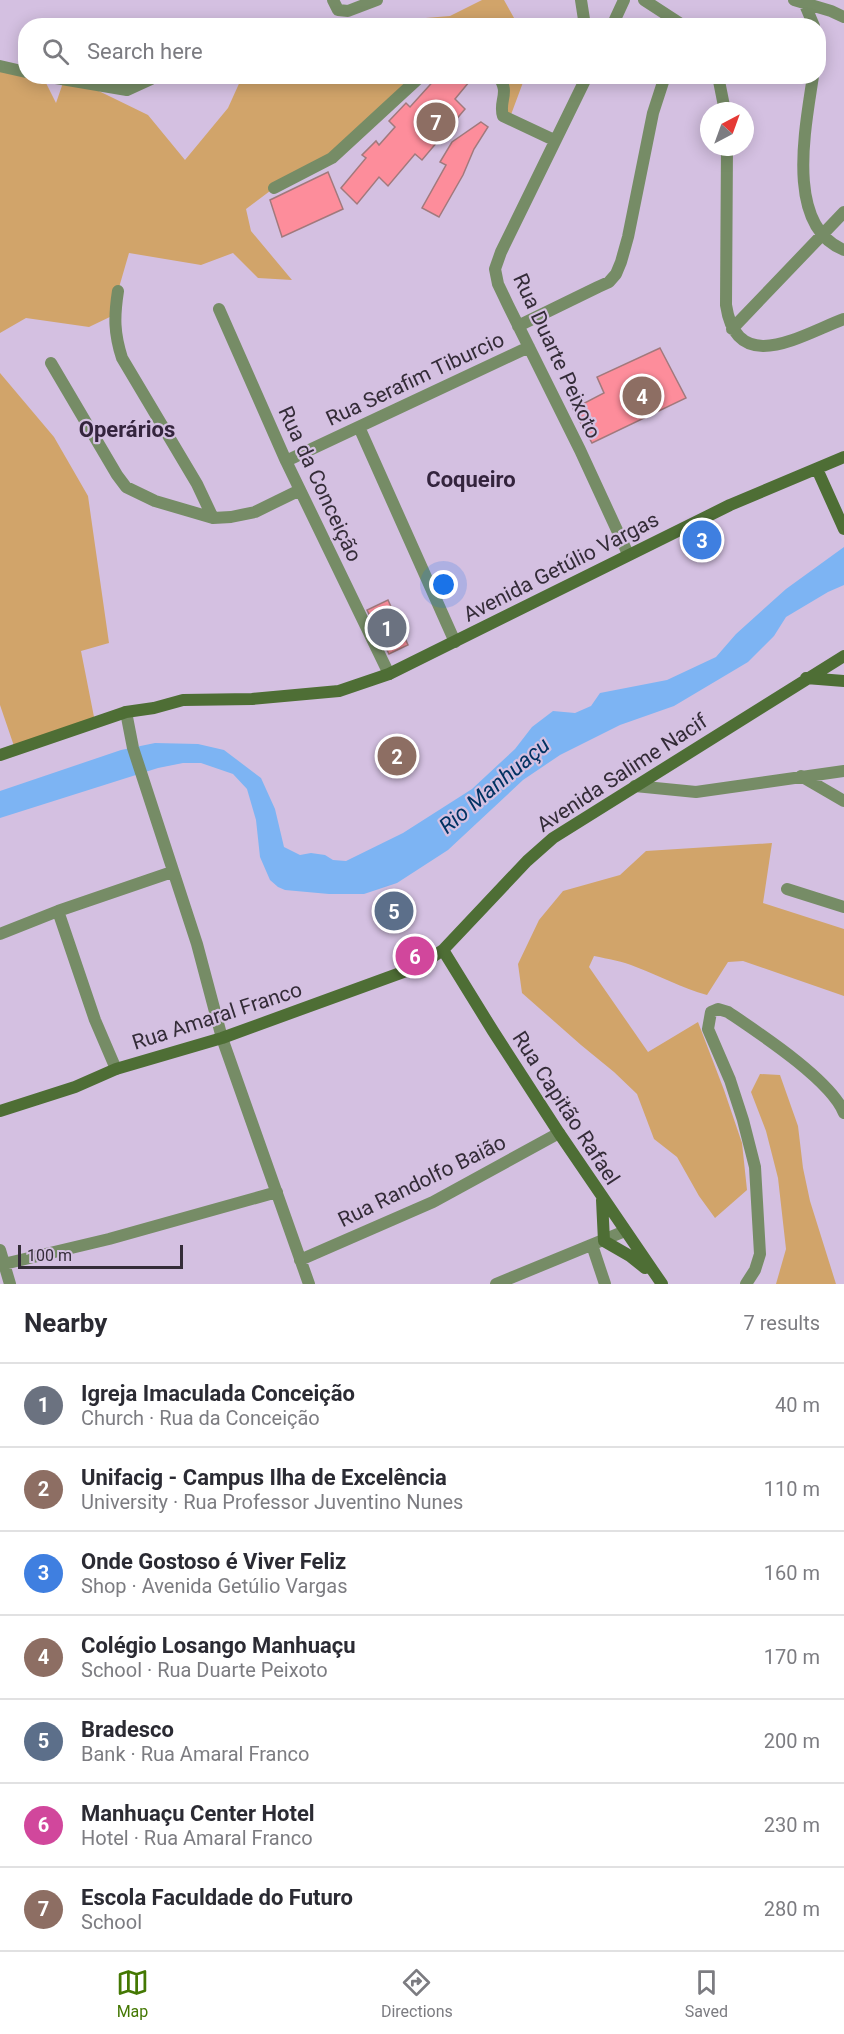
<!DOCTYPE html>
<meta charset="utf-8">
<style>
body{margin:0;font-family:Roboto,sans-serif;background:#f7f7f7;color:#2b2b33}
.compass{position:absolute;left:700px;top:102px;width:54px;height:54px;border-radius:50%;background:#fff;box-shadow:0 3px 15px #0003;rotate:41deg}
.scale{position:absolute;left:18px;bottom:15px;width:165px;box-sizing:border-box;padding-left:6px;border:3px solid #342c38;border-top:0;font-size:16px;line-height:21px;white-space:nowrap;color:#342c38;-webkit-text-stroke:4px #d4c0e1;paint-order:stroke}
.you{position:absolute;left:444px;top:585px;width:21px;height:21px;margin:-15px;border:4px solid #fff;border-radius:50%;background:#1a73e8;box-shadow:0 0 0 9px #1a73e833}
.badge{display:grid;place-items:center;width:39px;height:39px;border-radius:50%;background:#447803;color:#fff;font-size:20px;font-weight:700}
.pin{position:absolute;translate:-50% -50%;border:3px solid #fff;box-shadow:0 2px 6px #0006}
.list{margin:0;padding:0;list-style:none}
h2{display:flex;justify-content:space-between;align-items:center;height:78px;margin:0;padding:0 24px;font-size:26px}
h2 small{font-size:20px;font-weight:400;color:#7c7c81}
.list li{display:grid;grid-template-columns:39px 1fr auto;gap:18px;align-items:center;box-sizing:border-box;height:84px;padding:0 24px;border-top:2px solid #e1e1e2}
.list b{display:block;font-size:22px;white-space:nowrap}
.list p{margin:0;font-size:20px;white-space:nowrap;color:#7c7c81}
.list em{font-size:20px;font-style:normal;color:#7c7c81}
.icon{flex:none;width:33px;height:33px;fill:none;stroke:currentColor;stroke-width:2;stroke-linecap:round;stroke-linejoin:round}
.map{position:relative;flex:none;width:844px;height:1284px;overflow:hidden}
.search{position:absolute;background:#fff;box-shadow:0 3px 15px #0003;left:18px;right:18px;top:18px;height:66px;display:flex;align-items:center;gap:15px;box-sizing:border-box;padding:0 21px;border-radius:24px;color:#7c7c81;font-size:22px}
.sheet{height:666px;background:#fff}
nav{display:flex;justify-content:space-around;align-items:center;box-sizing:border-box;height:84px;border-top:2px solid #e1e1e2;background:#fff;font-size:16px;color:#7c7c81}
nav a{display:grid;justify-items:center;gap:3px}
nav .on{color:#447803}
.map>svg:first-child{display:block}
</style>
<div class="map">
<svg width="844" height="1284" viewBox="0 0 844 1284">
<rect width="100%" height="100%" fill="#d4c0e1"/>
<!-- green -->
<path fill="#d1a46a" d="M482,0H504L518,25H389V21L450,16Z
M0,66L26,76L43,77L56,103L65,77H70L148,115L185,160L228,108L242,77H421L339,153L274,188L246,209L251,231L292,280L258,278L233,253L201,265L129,253L118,291L114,315L89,327L26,318L0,333Z
M498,77H525L509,120Z
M0,373L54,437L88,496L109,643L81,651L95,722L15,749L0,705Z
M772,843L763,903L844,929V996L743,961L728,962L707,995C682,988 660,976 636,967C623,961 608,959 594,956L589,967L648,1052L698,1022L724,1090L742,1143L747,1190L715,1218L699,1196L677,1157L654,1139L637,1094L614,1072L581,1045L522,993L518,964L539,920L563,891L620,875L646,851Z
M760,1074L780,1075L798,1126L803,1168L810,1201L836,1284H776L786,1249L778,1178L766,1131L751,1092Z"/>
<!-- water -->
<path fill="#7db4f3" d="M844,547V585L828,592L786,617L774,636L748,662L674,706L620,725L560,755L523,780L448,850L397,883L364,894H329L285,890L278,887L270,880L260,857L256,820L247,789L233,774L201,763H183L158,768L0,818V791L121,750L155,743L198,744L224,750L261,778L275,809L284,847L300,855L311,853L325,855L333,860L346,861L403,833L472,789L515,749L532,727L553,711L575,713L591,706L600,693L667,680L716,657L736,634L786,589Z"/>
<!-- building -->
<path fill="#fd8d9b" stroke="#a1797c" stroke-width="1.5" d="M438,76H474L455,99L465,109L422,160L415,154L388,186L379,177L357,204L341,188L366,158L362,155L376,141L379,145L395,127L389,121L406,103L410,107Z
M481,122L488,127L474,149L463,175L439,217L422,208L446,165L440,162L452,142Z
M328,172L343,209L282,237L270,200Z
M660,348L686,398L592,443L573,409L604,393L597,377Z
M388,600L408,645L389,654L367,610Z"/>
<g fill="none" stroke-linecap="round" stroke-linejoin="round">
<!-- street -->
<path stroke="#768c66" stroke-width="12" d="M333,0L338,10L348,11L377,0
M581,0L585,26
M644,0L684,26
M794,0L831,11L844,17
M803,0L814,26
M612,26L624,0
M0,66L26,72
M44,76L127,90L151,79
M498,76C511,93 498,101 503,116L554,140
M587,76L501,252L495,269L498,284L508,305L580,450L628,554
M718,76L725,111
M813,76C806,125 784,226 844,250
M727,147L726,305C737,378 803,334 844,319
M274,188L332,158L421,76
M118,291C114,317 114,333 122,358L197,484L213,518
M219,309L286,461L389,674
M518,326L598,287L609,282L616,274L621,262L628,237L653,113L665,76
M732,329L844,212
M51,363L117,475L126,487L155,501L213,518L231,517L255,512L300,490
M359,427L455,642
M286,461L529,347
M126,712L133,748L197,944L222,1038L309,1284
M801,776L844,801
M635,786L696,792L844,771
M787,889L844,907
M58,911L95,1020L116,1069
M0,934L58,911L172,872
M592,1245L605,1284
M0,1250L10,1284
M300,1260L433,1202L559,1133
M0,1265L109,1239L277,1192
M496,1284L625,1231
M746,1284L755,1270L760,1254L755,1167L743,1120L730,1080L708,1029L711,1012L718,1009L728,1012C759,1033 831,1080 844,1113"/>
<!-- secondary -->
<path stroke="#4e6e35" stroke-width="12" d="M817,469L844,529
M806,678L844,681
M0,755L126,712L154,708L183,700L252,699L339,691L389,674L730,505L844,457
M443,950L493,1031L559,1133L662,1284
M0,1111L75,1087L116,1069L222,1038L417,967L443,950L527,861L553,838L844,656
M602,1200L604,1241L630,1256L645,1268"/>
</g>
<g text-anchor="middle" stroke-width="4.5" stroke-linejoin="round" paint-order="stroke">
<!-- street labels -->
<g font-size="21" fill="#342c38" stroke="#d4c0e1">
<text transform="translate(557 356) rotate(65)" y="7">Rua Duarte Peixoto</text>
<text transform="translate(415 379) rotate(-25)" y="7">Rua Serafim Tiburcio</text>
<text transform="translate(320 484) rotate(65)" y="7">Rua da Conceição</text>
<text transform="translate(561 567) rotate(-27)" y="7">Avenida Getúlio Vargas</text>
<text transform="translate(622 773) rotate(-33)" y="7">Avenida Salime Nacif</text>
<text transform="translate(217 1016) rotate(-18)" y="7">Rua Amaral Franco</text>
<text transform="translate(566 1108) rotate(57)" y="7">Rua Capitão Rafael</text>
<text transform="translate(422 1181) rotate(-26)" y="7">Rua Randolfo Baião</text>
</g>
<!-- neighbourhood labels -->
<g font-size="22" font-weight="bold" fill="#34243d" stroke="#d4c0e1">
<text x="127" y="437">Operários</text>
<text x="471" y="487">Coqueiro</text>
</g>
<!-- water labels -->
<g font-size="22" font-style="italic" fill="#003262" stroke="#d4c0e1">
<text transform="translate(494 785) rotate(-40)" y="8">Rio Manhuaçu</text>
</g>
</g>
</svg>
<svg class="compass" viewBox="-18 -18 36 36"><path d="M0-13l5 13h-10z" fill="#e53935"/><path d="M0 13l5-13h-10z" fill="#7c7c81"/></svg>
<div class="scale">100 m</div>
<div class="you"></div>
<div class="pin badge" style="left:387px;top:628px;background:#6b7280">1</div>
<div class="pin badge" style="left:397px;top:756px;background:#8d6e63">2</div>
<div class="pin badge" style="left:702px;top:540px;background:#3f7fe0">3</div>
<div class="pin badge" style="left:642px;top:396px;background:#8d6e63">4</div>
<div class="pin badge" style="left:394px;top:911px;background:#5c6f8a">5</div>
<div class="pin badge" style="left:415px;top:956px;background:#d1479c">6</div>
<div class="pin badge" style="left:436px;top:122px;background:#8d6e63">7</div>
<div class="search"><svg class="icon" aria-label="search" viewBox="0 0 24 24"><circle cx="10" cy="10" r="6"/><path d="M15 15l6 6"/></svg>Search here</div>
</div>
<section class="sheet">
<h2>Nearby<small>7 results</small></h2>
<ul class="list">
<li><span class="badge" style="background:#6b7280">1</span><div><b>Igreja Imaculada Conceição</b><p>Church · Rua da Conceição</p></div><em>40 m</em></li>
<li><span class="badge" style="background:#8d6e63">2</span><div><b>Unifacig - Campus Ilha de Excelência</b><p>University · Rua Professor Juventino Nunes</p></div><em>110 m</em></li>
<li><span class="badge" style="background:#3f7fe0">3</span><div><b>Onde Gostoso é Viver Feliz</b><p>Shop · Avenida Getúlio Vargas</p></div><em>160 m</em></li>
<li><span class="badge" style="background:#8d6e63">4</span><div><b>Colégio Losango Manhuaçu</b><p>School · Rua Duarte Peixoto</p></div><em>170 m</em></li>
<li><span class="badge" style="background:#5c6f8a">5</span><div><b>Bradesco</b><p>Bank · Rua Amaral Franco</p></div><em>200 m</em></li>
<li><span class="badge" style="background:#d1479c">6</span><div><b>Manhuaçu Center Hotel</b><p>Hotel · Rua Amaral Franco</p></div><em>230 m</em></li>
<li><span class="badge" style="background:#8d6e63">7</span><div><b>Escola Faculdade do Futuro</b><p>School</p></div><em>280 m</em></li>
</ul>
</section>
<nav>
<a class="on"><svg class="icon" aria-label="map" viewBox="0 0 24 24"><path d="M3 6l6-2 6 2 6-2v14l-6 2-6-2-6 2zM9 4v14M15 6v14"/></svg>Map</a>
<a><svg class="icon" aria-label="directions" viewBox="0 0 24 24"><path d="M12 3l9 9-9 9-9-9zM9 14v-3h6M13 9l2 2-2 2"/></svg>Directions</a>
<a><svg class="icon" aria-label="saved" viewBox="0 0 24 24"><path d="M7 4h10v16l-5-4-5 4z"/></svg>Saved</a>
</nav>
